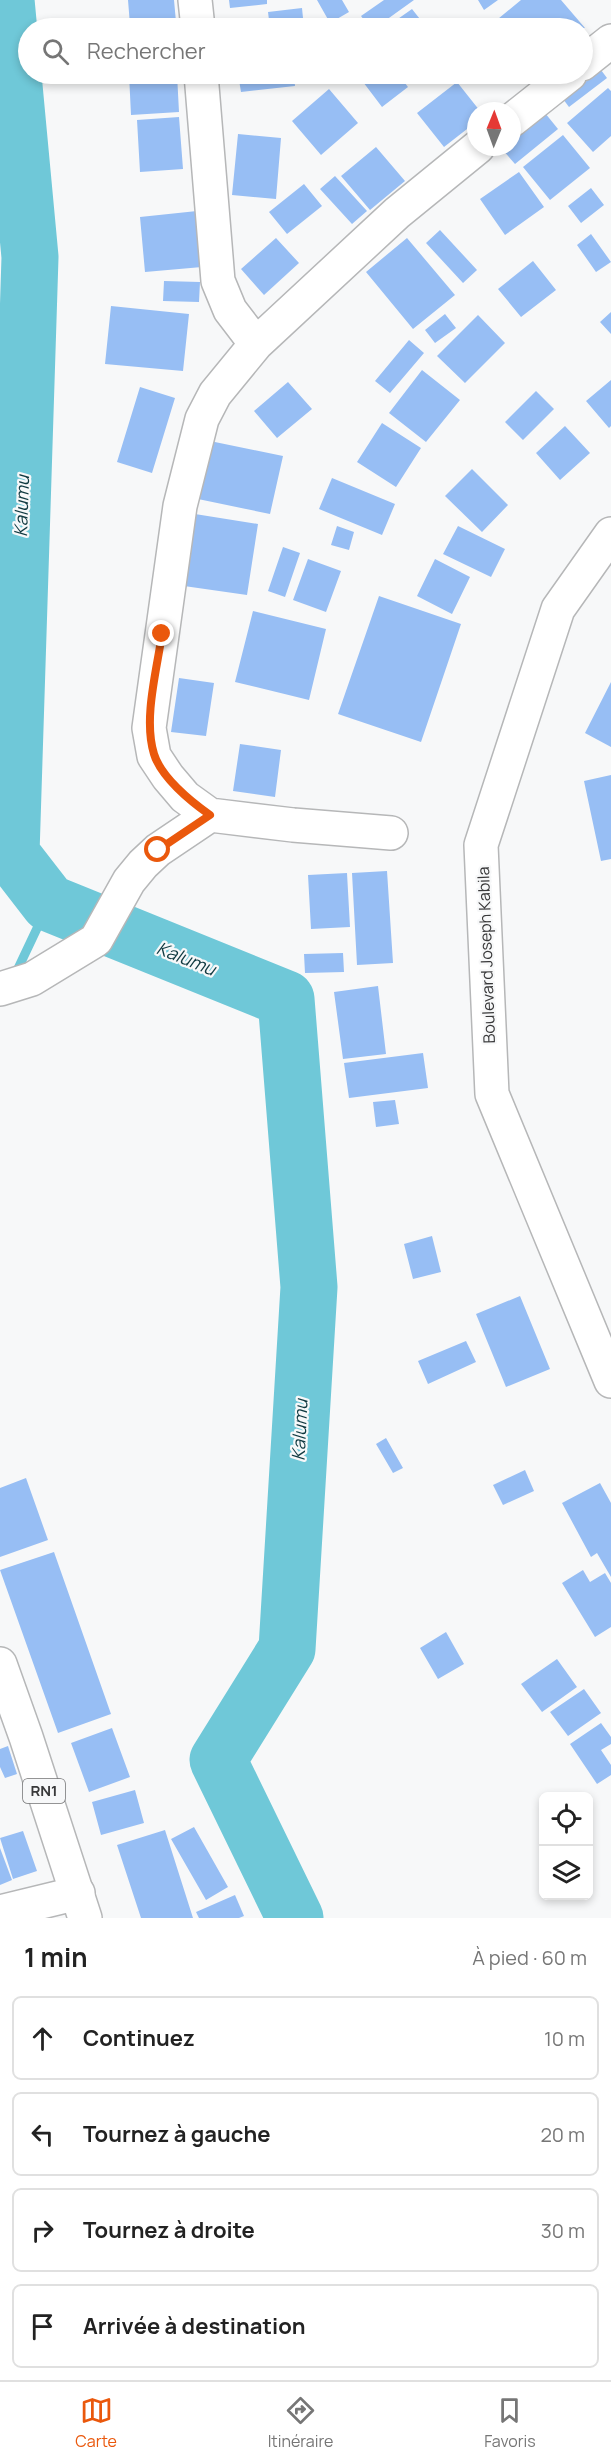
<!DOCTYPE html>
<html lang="fr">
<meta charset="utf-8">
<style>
body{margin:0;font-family:Manrope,sans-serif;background:#f6f6f6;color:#222}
.controls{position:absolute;right:18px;bottom:18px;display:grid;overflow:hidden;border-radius:9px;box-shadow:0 3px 9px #0003}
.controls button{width:54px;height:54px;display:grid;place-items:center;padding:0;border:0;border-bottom:2px solid #e0e0e0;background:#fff;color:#222;font:30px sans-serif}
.compass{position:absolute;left:467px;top:102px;width:54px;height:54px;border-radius:50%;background:#fff;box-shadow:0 3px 9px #0003;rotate:1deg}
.stop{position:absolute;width:18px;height:18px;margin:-14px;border:4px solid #ea580c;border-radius:50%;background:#fff}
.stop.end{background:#ea580c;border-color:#fff;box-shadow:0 2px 6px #0008}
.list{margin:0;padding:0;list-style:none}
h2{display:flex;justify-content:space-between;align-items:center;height:78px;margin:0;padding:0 24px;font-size:26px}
h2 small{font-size:20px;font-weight:400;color:#767676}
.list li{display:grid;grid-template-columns:39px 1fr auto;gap:18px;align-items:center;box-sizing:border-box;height:84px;margin:0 12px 12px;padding:0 12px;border:2px solid #e0e0e0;border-radius:9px}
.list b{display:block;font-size:22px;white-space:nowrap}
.list em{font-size:20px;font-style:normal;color:#767676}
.icon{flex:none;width:33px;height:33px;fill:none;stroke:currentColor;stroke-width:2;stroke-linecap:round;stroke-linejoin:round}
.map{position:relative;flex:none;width:611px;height:1918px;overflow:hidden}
.search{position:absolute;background:#fff;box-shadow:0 3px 9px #0003;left:18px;right:18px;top:18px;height:66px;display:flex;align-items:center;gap:15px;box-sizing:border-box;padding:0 21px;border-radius:33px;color:#767676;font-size:22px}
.sheet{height:462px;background:#fff}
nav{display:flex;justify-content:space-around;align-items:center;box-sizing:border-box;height:84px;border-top:2px solid #e0e0e0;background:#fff;font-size:16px;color:#767676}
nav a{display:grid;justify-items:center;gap:3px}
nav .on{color:#ea580c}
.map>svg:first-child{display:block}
</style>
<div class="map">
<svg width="611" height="1918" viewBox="0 0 611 1918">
<rect width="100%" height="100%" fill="#f7f8f9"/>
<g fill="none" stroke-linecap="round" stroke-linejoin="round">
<!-- stream -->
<path stroke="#6fc8d8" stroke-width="9" d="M14,977L49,903"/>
<!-- river -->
<path stroke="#6fc8d8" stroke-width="57" d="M6,0L30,257L11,854L49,903L286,999L309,1287L287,1649L218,1760L295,1918"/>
</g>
<!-- building -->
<path fill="#97bef4" d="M128,0H174L176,22L130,25Z
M229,0H267V4L230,8Z
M317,0H342L349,12L330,23Z
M384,0H414L375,28H370L361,16Z
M478,0H498L484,10Z
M521,0H561L585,28H487Z
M302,8L304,28H270L268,12Z
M412,9L427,28H385Z
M601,70L607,78L569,107L563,99Z
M129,74H177L179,112L131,115Z
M238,74H294L295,86L241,92Z
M357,74H398L408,87L382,107Z
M403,74H425L411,84Z
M457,82L480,111H476V122L444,147L417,113Z
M608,88L611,91V136L593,152L567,123Z
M329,89L358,123L321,155L292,121Z
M545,113L558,129L515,164L502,149L512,147V141Z
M179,117L183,169L140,172L137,120Z
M238,134L281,138L276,199L232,195Z
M563,135L590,168L550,200L523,167Z
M376,147L405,181L370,210L341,176Z
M519,172L544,207L505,235L480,199Z
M335,176L367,211L352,224L320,189Z
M304,184L322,206L287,234L269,212Z
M591,188L604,205L581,223L568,206Z
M197,211L202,267L145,272L140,217Z
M440,230L477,270L463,283L426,243Z
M591,234L611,262L596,272L577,245Z
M276,238L299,263L264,295L241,269Z
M407,238L455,295L413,329L366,272Z
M533,261L556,290L521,317L498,289Z
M164,281L200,282L199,302L163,301Z
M111,306L189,314L183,371L105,364Z
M611,312V334L600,322Z
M445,314L456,328L435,343L425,330Z
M478,315L505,343L465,383L437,356Z
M409,340L424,353L390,393L375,381Z
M422,370L460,400L426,442L389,413Z
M611,380V426L609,428L586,401Z
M288,382L312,409L277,438L254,411Z
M140,387L175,398L152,473L117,462Z
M536,391L554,409L523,440L505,422Z
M382,423L421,448L396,487L357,462Z
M565,426L590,453L560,480L536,453Z
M210,441L283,456L270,514L198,499Z
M472,469L508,505L482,532L445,496Z
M332,478L395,504L382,535L319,509Z
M195,514L258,524L247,595L184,586Z
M337,526L354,532L349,550L331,545Z
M458,526L505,549L491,577L443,554Z
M283,547L300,553L285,597L268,591Z
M308,559L341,571L326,612L293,600Z
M435,559L470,577L452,614L417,596Z
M379,596L461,624L421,742L338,714Z
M253,611L326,629L309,700L235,682Z
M179,678L214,683L206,736L171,732Z
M611,682V747L585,733Z
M240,744L281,750L275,797L233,791Z
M611,775V859L601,861L584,781Z
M387,871L393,963L357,965L352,873Z
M347,873L350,927L311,929L308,875Z
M343,953L344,972L305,973L304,954Z
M378,986L386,1054L343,1059L334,992Z
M423,1053L428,1088L349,1098L344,1063Z
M395,1100L399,1124L376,1127L373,1102Z
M432,1236L441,1272L413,1279L404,1244Z
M520,1296L550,1369L506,1387L476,1314Z
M466,1341L476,1362L428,1384L418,1361Z
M386,1438L403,1468L393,1473L376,1444Z
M525,1470L534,1491L503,1505L493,1485Z
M26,1478L48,1540L0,1557V1488Z
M600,1483L611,1503V1577L597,1553L591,1557L562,1503Z
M54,1552L111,1714L58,1733L0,1570Z
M583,1570L590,1582L605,1573L611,1583V1627L595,1637L562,1583Z
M446,1632L464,1664L438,1679L420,1648Z
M557,1659L577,1687L542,1712L521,1684Z
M584,1689L601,1713L568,1736L550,1712Z
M601,1723L611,1737V1744L601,1750L611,1765V1775L597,1784L570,1744Z
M112,1728L130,1777L89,1792L71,1743Z
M8,1746L17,1774L5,1778L0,1767V1749Z
M135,1790L144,1823L101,1835L92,1802Z
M194,1827L228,1887L206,1900L171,1839Z
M165,1830L193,1918H141L117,1845Z
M23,1831L37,1871L13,1879L0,1838Z
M0,1848L12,1880L0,1885Z
M235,1895L244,1916L239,1918H199L196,1912Z"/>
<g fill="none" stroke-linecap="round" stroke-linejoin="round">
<!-- minor casing -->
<g stroke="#b6b7b8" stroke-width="36">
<path id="minor" d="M195,0L198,28
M582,64L611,41
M201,74L218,281L230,310L256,344L397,213L478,147
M512,120L570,74
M256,344L215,394L202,419L180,506L149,728L154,756L168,777L185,797L210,815L293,825L391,833
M0,989L32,979L96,940L129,881L143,864L158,850L210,815
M0,1912L78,1893"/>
</g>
<!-- major casing -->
<g stroke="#b6b7b8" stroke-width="36">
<path id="major" d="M611,534L558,609L481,845L492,1094L611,1381"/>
</g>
<!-- highway casing -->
<g stroke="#b6b7b8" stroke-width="36">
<path id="highway" d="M0,1664L26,1737L85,1918"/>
</g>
<!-- minor -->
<use href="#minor" stroke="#fff" stroke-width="33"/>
<!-- major -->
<use href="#major" stroke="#fff" stroke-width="33"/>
<!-- highway -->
<use href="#highway" stroke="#fff" stroke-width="33"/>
</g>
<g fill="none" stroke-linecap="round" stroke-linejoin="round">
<!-- route -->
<path stroke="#ea580c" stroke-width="8" d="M158,850L210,815C190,801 161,777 154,754C143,719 157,669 162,634"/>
</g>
<g text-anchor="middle" stroke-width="4.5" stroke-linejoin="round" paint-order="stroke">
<!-- shield labels -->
<rect fill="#f7f8f9" stroke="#727273" stroke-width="1.5" x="23" y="1779" width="42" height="24" rx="4.5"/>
<g font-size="15" font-weight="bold" fill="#39393a">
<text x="44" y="1796">RN1</text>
</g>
<!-- street labels -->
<g font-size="16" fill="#39393a" stroke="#f7f8f9">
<text transform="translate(486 955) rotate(-92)" y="6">Boulevard Joseph Kabila</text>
</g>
<!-- water labels -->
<g font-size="18" font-style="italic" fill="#0f3940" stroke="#f7f8f9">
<text transform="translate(22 506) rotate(-88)" y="6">Kalumu</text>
<text transform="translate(186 959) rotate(22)" y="6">Kalumu</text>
<text transform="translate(300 1430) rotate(-87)" y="6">Kalumu</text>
</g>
</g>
</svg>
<div class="controls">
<button><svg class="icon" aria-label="locate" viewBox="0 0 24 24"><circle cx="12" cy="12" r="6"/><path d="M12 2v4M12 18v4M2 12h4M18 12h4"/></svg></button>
<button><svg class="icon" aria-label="layers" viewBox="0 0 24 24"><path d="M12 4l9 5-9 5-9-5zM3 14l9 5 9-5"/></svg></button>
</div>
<svg class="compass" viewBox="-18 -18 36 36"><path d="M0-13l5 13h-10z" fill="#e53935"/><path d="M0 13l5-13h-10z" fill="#767676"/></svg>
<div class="stop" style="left:158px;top:850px"></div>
<div class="stop end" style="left:162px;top:634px"></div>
<div class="search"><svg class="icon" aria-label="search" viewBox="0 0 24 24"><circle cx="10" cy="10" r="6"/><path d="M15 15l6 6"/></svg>Rechercher</div>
</div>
<section class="sheet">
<h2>1 min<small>À pied · 60 m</small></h2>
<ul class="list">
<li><svg class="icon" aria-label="ahead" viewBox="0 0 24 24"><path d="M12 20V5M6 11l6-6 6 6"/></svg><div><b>Continuez</b></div><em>10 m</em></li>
<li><svg class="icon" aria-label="left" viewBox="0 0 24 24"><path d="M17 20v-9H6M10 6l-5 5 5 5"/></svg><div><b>Tournez à gauche</b></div><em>20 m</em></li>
<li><svg class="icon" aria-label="right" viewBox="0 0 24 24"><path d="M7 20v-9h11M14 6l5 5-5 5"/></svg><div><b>Tournez à droite</b></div><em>30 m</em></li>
<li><svg class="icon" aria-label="arrive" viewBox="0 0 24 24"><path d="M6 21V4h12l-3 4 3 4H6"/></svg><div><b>Arrivée à destination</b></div></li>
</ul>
</section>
<nav>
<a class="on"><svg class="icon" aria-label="map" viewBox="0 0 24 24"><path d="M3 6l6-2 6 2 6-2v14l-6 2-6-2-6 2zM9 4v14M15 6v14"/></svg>Carte</a>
<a><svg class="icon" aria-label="directions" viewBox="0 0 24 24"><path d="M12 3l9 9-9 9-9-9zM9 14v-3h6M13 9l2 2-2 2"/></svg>Itinéraire</a>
<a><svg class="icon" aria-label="saved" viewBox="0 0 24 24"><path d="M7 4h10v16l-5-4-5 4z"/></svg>Favoris</a>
</nav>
